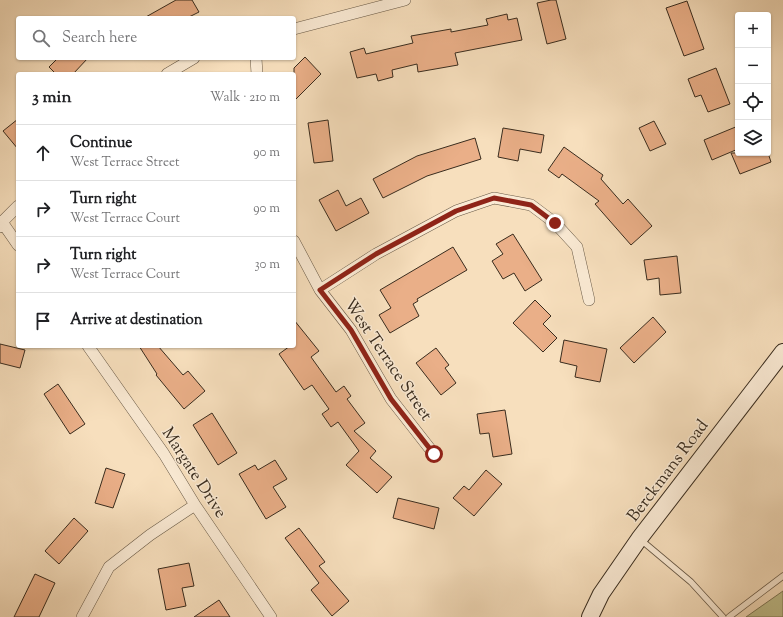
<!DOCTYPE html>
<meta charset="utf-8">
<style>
body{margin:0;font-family:"Sorts Mill Goudy",serif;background:#f6f6f6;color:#202124}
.controls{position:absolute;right:12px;top:12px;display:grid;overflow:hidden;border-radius:4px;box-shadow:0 1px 3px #0004}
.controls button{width:36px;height:36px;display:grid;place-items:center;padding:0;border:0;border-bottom:1px solid #e0e0e0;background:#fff;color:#202124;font:20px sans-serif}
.stop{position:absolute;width:12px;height:12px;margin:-9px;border:3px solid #8f2418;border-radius:50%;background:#fff}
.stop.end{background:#8f2418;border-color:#fff;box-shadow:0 1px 4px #0008}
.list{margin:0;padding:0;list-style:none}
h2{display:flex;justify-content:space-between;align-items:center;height:52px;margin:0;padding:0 16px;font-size:17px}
h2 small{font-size:13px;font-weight:400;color:#757577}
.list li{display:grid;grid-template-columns:26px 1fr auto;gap:12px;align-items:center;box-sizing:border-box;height:56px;padding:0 16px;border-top:1px solid #e0e0e0}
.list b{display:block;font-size:15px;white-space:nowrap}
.list p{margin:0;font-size:13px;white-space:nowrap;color:#757577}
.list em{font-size:13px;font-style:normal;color:#757577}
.icon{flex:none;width:22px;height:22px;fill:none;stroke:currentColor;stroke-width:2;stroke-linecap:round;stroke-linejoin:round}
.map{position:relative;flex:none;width:783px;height:617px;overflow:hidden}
.search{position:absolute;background:#fff;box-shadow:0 1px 3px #0004;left:16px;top:16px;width:280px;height:44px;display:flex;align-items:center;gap:10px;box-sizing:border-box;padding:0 14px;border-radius:4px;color:#757577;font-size:15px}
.panel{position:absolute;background:#fff;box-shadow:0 1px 3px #0004;left:16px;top:72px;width:280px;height:276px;border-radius:4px}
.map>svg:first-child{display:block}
</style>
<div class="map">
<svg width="783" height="617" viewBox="0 0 783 617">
<rect width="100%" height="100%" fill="#f7dfbd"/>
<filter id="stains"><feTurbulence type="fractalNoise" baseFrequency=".005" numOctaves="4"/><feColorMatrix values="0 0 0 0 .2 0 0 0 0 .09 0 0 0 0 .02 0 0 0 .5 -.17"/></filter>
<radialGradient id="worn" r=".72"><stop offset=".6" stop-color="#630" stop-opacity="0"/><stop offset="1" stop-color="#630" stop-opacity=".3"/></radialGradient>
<!-- green -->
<path fill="#c1c18e" stroke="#7d7656" d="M783,591V617H746Z"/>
<!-- building -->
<path fill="#eaaf88" stroke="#392c1e" d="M176,0H192L199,12L187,18H144Z
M551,0H556L566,39L547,44L537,3Z
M687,1L704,49L684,56L666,8Z
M507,14L508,20L517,18L522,40L455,53L458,65L418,72L417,64L392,70L393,77L378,81L376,74L357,78L350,52L364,48L366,54L413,43L411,36L451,29V32L488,25L486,19Z
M305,57L321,74L294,101V68Z
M58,58H88L73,74H56L49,67Z
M716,68L730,104L708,112L701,95L695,97L688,79Z
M18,119V149L3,131Z
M328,120L333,161L314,163L308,123Z
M654,121L666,144L650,151L639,128Z
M738,126V149L712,160L704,140Z
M503,128L544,135L541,153L520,149L518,161L498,157Z
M475,138L481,159L427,176L383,198L373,179L417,156Z
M564,147L603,175L601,179L623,204L628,199L652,226L631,245L595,204L599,201L562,174L559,178L548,170Z
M731,153H768L771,162L740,174Z
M338,190L346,206L361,198L369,213L336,231L319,200Z
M513,234L542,280L525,291L514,273L503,279L492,261L503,254L496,244Z
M453,247L467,270L417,299L418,301L413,304L419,316L390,333L379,315L391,308L380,290Z
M677,256L681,293L660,295L659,278L647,280L644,260Z
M535,300L551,316L543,324L557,338L543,352L513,323Z
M653,317L666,332L634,363L620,348Z
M294,320L319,351L311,357L336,392L344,386L351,396L347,399L365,423L354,431L376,451L370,458L392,477L377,493L346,465L359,451L338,422L331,427L322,414L329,409L312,385L304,390L279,354L290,346H294Z
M564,340L607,349L600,382L575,377L577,366L560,362Z
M0,344L25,350L20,368L0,363Z
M139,346H158L183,375L188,371L205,391L184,409L156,375L157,374Z
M436,348L449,365L445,368L456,383L441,395L416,363Z
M58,384L85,424L70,434L44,394Z
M505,410L512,454L493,457L489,433L480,434L477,414Z
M212,413L237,453L218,465L193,425Z
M275,460L287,479L273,487L286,507L266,519L239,474L255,465L258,470Z
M106,468L125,474L113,508L95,503Z
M486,470L502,484L474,516L453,498L464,486L469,490Z
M398,498L439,508L434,529L393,518Z
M74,518L88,531L59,564L45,551Z
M299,528L325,562L319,566L349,601L332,616L311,590L319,583L285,538Z
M189,563L194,586L182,588L186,606L166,610L158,569Z
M35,574L55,583L39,617H14Z
M219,600L230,617H194Z"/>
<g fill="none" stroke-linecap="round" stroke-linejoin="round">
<!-- service casing -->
<g stroke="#685946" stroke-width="7">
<path id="service" d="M641,540L691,582L723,617
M729,617L783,576"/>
</g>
<!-- minor casing -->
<g stroke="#685946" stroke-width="12">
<path id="minor" d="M294,29L405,0
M256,58L257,74
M167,74L194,58
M2,222L18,245
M0,227L2,222L18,206
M294,241L320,290L351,330L391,399L434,454
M320,290L376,254L456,211L494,198L531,205L555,223L577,247L589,300
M88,346L164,454L195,505L271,617
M82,617L109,567L150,535L195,505"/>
</g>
<!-- secondary casing -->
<g stroke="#392c1e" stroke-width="18">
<path id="secondary" d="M590,617L601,594L639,539L783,352"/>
</g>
<!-- service -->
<use href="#service" stroke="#faead4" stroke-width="5.5"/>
<!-- minor -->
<use href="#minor" stroke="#faead4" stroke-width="11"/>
<!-- secondary -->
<use href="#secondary" stroke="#faead4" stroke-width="16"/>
</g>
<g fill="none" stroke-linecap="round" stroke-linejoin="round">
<!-- route -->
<path stroke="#8f2418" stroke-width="5" d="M434,454L391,399L351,330L320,290L376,254L456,211L494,198L531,205L555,223"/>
</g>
<g text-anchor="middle" stroke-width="3" stroke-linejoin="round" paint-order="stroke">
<!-- street labels -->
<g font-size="17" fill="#392c1e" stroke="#faead4">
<text transform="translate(389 359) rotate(56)" y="6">West Terrace Street</text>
<text transform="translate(667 470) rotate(-53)" y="6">Berckmans Road</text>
<text transform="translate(195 472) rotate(57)" y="6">Margate Drive</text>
</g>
</g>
<rect width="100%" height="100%" filter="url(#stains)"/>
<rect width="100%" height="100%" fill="url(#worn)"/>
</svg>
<div class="controls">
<button>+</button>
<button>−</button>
<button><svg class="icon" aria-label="locate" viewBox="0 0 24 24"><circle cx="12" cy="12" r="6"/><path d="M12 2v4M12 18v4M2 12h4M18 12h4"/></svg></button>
<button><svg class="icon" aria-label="layers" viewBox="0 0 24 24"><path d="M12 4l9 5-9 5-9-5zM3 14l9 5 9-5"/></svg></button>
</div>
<div class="stop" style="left:434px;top:454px"></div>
<div class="stop end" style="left:555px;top:223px"></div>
<div class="search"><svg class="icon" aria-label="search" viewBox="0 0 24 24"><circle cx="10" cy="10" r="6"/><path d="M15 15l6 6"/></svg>Search here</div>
<section class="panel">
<h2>3 min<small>Walk · 210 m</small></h2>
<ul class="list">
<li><svg class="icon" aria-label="ahead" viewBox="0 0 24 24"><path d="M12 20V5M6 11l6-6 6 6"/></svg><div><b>Continue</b><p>West Terrace Street</p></div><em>90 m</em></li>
<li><svg class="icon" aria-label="right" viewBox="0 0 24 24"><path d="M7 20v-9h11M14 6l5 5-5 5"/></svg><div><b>Turn right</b><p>West Terrace Court</p></div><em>90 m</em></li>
<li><svg class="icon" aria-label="right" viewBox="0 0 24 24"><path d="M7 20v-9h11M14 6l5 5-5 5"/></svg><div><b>Turn right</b><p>West Terrace Court</p></div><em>30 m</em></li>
<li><svg class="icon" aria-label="arrive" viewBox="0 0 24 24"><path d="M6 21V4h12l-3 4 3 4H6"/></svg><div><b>Arrive at destination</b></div></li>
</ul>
</section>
</div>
